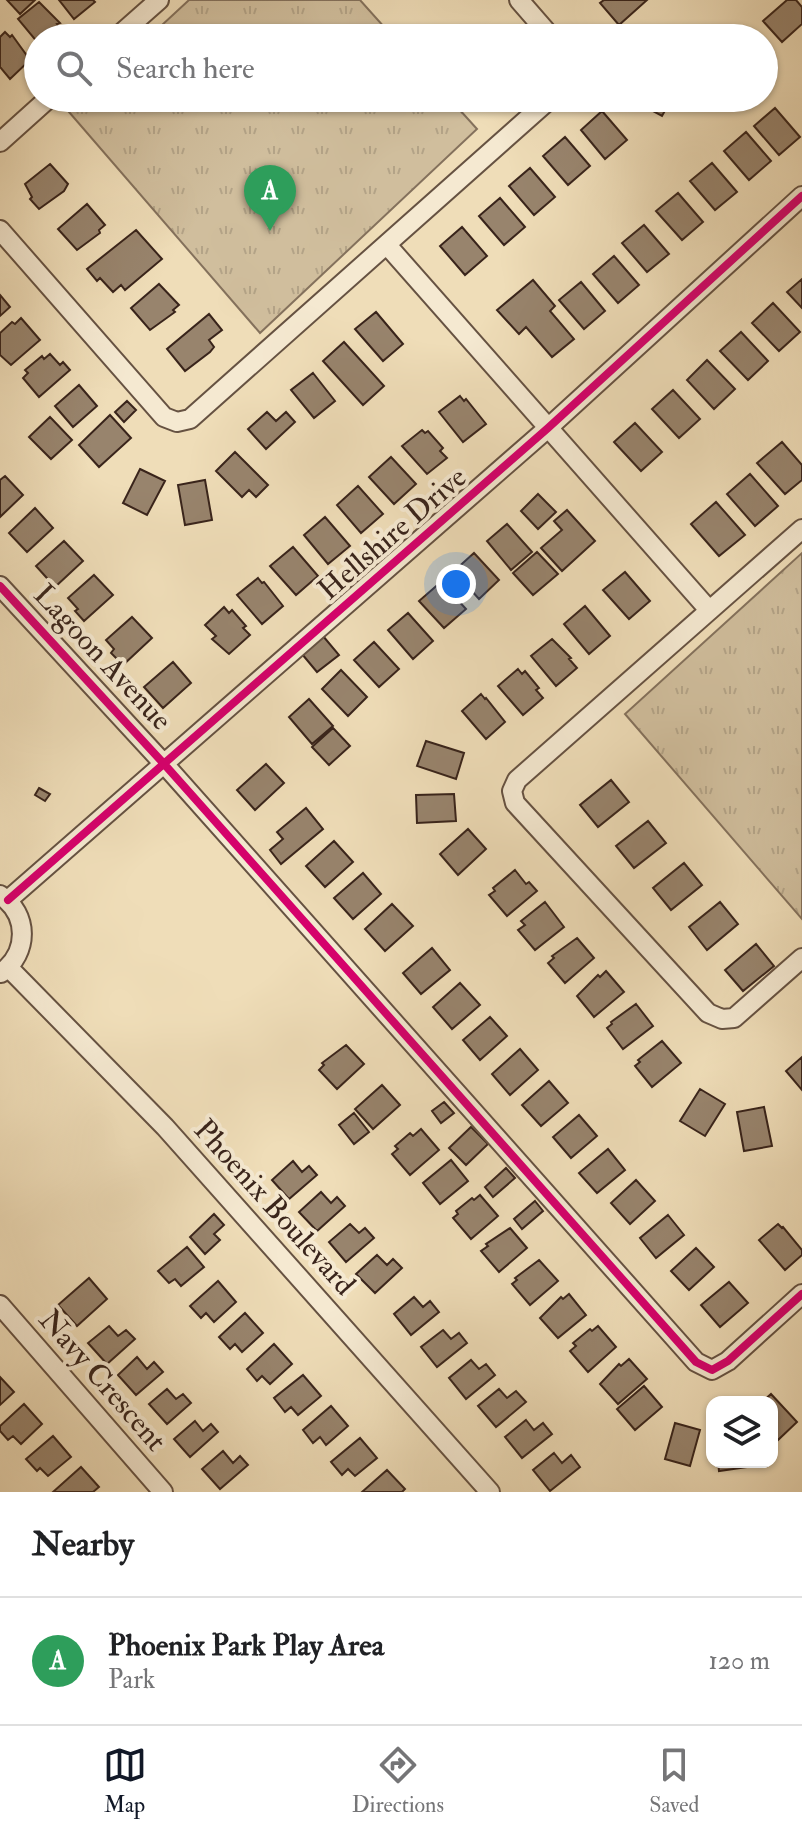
<!DOCTYPE html>
<style>
body{margin:0;font-family:"IM FELL Double Pica",serif;background:#f2f2f2;color:#202124}
.controls{position:absolute;right:24px;bottom:24px;display:grid;overflow:hidden;border-radius:16px;box-shadow:0 2px 6px #0004}
.controls button{width:72px;height:72px;display:grid;place-items:center;padding:0;border:0;border-bottom:2px solid #e0e0e0;background:#fff;color:#202124;font:40px sans-serif}
.you{position:absolute;left:456px;top:584px;width:28px;height:28px;margin:-20px;border:6px solid #fff;border-radius:50%;background:#1a73e8;box-shadow:0 0 0 12px #1a73e833}
.badge{display:grid;place-items:center;width:52px;height:52px;border-radius:50%;background:#111827;color:#fff;font-size:26px;font-weight:700}
.pin{position:absolute;translate:-50% -66px;filter:drop-shadow(0 2px 4px #0008)}
.pin::after{content:'';position:absolute;top:42px;width:28px;height:24px;background:inherit;clip-path:polygon(0 0,100% 0,50% 100%)}
.list{margin:0;padding:0;list-style:none}
h2{display:flex;justify-content:space-between;align-items:center;height:104px;margin:0;padding:0 32px;font-size:34px}
h2 small{font-size:26px;font-weight:400;color:#757577}
.list li{display:grid;grid-template-columns:52px 1fr auto;gap:24px;align-items:center;box-sizing:border-box;height:128px;padding:0 32px;border-top:2px solid #e0e0e0}
.list b{display:block;font-size:30px;white-space:nowrap}
.list p{margin:0;font-size:26px;white-space:nowrap;color:#757577}
.list em{font-size:26px;font-style:normal;color:#757577}
.icon{flex:none;width:44px;height:44px;fill:none;stroke:currentColor;stroke-width:2;stroke-linecap:round;stroke-linejoin:round}
.map{position:relative;flex:none;width:802px;height:1492px;overflow:hidden}
.search{position:absolute;background:#fff;box-shadow:0 2px 6px #0004;left:24px;right:24px;top:24px;height:88px;display:flex;align-items:center;gap:20px;box-sizing:border-box;padding:0 28px;border-radius:44px;color:#757577;font-size:30px}
.sheet{height:232px;background:#fff}
nav{display:flex;justify-content:space-around;align-items:center;box-sizing:border-box;height:112px;border-top:2px solid #e0e0e0;background:#fff;font-size:22px;color:#757577}
nav a{display:grid;justify-items:center;gap:4px}
nav .on{color:#111827}
.map>svg:first-child{display:block}
</style>
<div class="map">
<svg width="802" height="1492" viewBox="0 0 802 1492">
<defs>
<pattern id="park-tufts" width="24" height="20" patternUnits="userSpaceOnUse" patternTransform="scale(2)"><rect width="24" height="20" fill="#d0be9d"/><path d="M3 7l-1-3M5 7V3M7 7l1-3M15 17l-1-3M17 17v-4M19 17l1-3" fill="none" stroke="#b3a387"/></pattern>
</defs>
<rect width="100%" height="100%" fill="#efddb8"/>
<filter id="stains"><feTurbulence type="fractalNoise" baseFrequency=".0025" numOctaves="4"/><feColorMatrix values="0 0 0 0 .2 0 0 0 0 .09 0 0 0 0 .02 0 0 0 .5 -.17"/></filter>
<radialGradient id="worn" r=".72"><stop offset=".6" stop-color="#630" stop-opacity="0"/><stop offset="1" stop-color="#630" stop-opacity=".3"/></radialGradient>
<!-- park -->
<path fill="url(#park-tufts)" stroke="#84715c" stroke-width="2" d="M189,0H360L394,38H148Z
M83,98H449L477,129L260,333L69,112Z
M802,553V919L625,714Z"/>
<!-- building -->
<path fill="#98846d" stroke="#39241b" stroke-width="2" d="M7,0H35L20,14Z
M59,0H93L95,2L74,19Z
M604,0H647L619,25L600,3Z
M787,0H796L802,7V24L782,42L763,21Z
M39,2L60,23L57,24L64,32L57,38H38V43L18,19Z
M673,28V38H635L634,30Z
M5,32L10,37L12,35L30,60L10,79L0,67V37Z
M629,98H672L662,116Z
M775,108L800,137L779,155L754,126Z
M602,111L627,140L605,159L581,130Z
M746,132L771,161L749,180L724,151Z
M565,137L590,166L568,185L543,156Z
M712,163L737,192L715,210L690,181Z
M50,164L68,184L64,191L39,209L30,199L32,197L25,184Z
M530,168L555,197L534,215L509,186Z
M678,193L703,222L682,240L656,211Z
M500,198L525,227L504,245L479,216Z
M87,204L105,225L99,230L100,233L77,250L58,229Z
M644,225L669,254L647,272L622,243Z
M462,227L487,256L465,275L440,246Z
M136,230L162,259L125,290L121,285L113,292L100,278L97,281L87,269Z
M614,256L639,285L618,303L593,274Z
M802,279V308L787,292Z
M533,280L555,306L550,311L574,339L552,357L526,327L519,334L497,310Z
M581,282L605,311L584,329L559,300Z
M159,284L179,305L173,310L175,312L150,330L131,308Z
M0,295L10,307L0,316Z
M773,303L800,332L779,351L752,323Z
M376,312L403,344L383,361L355,329Z
M209,314L222,330L209,340L214,347L210,352L185,371L167,349Z
M21,318L40,340L11,365L0,355V333L12,322L15,324Z
M741,332L768,361L748,380L720,351Z
M344,342L384,386L363,405L323,361Z
M50,354L60,365L63,362L70,370L39,397L23,378L28,373L25,370L42,356L44,359Z
M707,360L735,389L714,409L687,380Z
M313,373L335,401L314,418L291,390Z
M79,385L97,406L73,427L55,406Z
M673,390L700,419L679,438L652,409Z
M460,396L464,401L466,399L486,424L463,442L439,412Z
M127,401L136,410L124,422L115,412Z
M267,412L276,421L286,412L295,422L266,449L248,429Z
M110,415L131,438L99,467L79,445Z
M50,417L72,440L51,459L29,437Z
M635,423L662,452L641,471L614,442Z
M422,430L425,433L428,431L443,448L440,451L447,458L427,474L402,446Z
M782,442L802,465V480L785,494L757,463Z
M235,452L268,485L256,497L249,490L242,497L216,471Z
M391,457L416,484L394,504L369,477Z
M140,469L165,481L147,515L123,503Z
M750,474L778,506L755,526L727,494Z
M5,476L23,495L0,517V480Z
M205,480L212,520L185,525L178,485Z
M358,486L383,514L361,533L337,505Z
M538,494L556,512L538,529L521,511Z
M716,502L745,535L719,556L691,524Z
M35,508L53,528L27,552L9,533Z
M567,510L595,541L562,571L541,548L562,530L554,521Z
M325,517L350,546L328,564L304,535Z
M507,524L532,552L511,570L487,541Z
M64,541L83,561L55,587L36,566Z
M293,547L318,576L296,595L270,566Z
M537,552L558,574L533,595L513,573Z
M474,553L499,580L479,599L454,571Z
M625,572L650,601L629,619L603,590Z
M94,575L113,595L84,621L75,611L78,609L68,598Z
M258,578L262,583L264,582L283,606L262,624L237,595Z
M441,582L466,609L444,628L419,601Z
M585,606L610,636L589,654L564,624Z
M224,607L229,613L232,610L246,626L243,628L250,635L229,654L212,639L216,636L205,625Z
M408,613L433,641L413,659L388,630Z
M132,617L152,638L123,665L111,653L114,649L106,640Z
M323,636L339,655L317,672L302,654Z
M552,639L571,658L569,659L577,668L556,686L531,656Z
M374,642L399,669L379,687L354,660Z
M173,662L191,683L163,708L144,687Z
M518,669L522,674L525,671L539,688L536,690L543,698L523,715L498,686Z
M341,670L367,697L348,716L322,689Z
M481,694L485,699L486,698L505,722L486,739L462,711Z
M309,699L333,726L312,744L289,717Z
M333,728L350,746L329,765L312,747Z
M426,741L464,753L456,779L417,766Z
M266,764L284,783L255,810L237,790Z
M611,780L629,802L598,827L580,805Z
M39,788L50,794L45,801L35,795Z
M454,794L456,821L417,823L416,795Z
M306,808L323,829L281,864L270,850L283,839L277,832Z
M648,821L666,843L634,868L616,846Z
M468,829L486,849L458,875L440,854Z
M334,841L353,862L325,887L306,866Z
M684,863L702,885L671,910L653,888Z
M515,870L526,884L529,882L537,891L507,916L489,895L495,891L493,888Z
M363,873L381,894L353,919L334,898Z
M545,902L564,927L535,950L518,930L525,925L521,921Z
M720,902L738,924L707,950L689,927Z
M392,904L413,926L385,951L365,929Z
M577,938L594,958L565,983L548,963L554,958L552,956Z
M756,944L774,966L743,991L725,970Z
M432,948L450,970L421,994L403,973Z
M606,971L624,992L594,1017L577,996L598,975L600,977Z
M460,983L480,1005L452,1029L433,1007Z
M636,1004L653,1026L623,1049L607,1028L612,1024L611,1022Z
M490,1017L507,1036L480,1060L463,1040Z
M662,1041L681,1063L652,1087L635,1066L640,1062L638,1060Z
M346,1045L364,1064L337,1089L319,1070L324,1065L322,1063Z
M520,1049L538,1070L510,1095L492,1074Z
M802,1057V1090L786,1071Z
M549,1081L568,1103L541,1126L522,1105Z
M382,1085L400,1105L373,1129L355,1109Z
M700,1089L725,1104L705,1136L680,1121Z
M444,1102L454,1113L441,1123L432,1111Z
M764,1107L772,1146L744,1151L737,1112Z
M354,1113L369,1132L354,1144L339,1125Z
M579,1115L597,1136L571,1158L553,1137Z
M471,1127L488,1144L466,1165L449,1148Z
M421,1129L439,1150L410,1175L392,1154L398,1149L395,1146L410,1133L413,1136Z
M608,1149L625,1170L597,1193L579,1173Z
M451,1160L468,1181L440,1204L423,1183Z
M293,1161L302,1172L309,1166L317,1175L289,1199L272,1180Z
M506,1168L515,1178L493,1197L485,1187Z
M636,1180L655,1201L630,1224L611,1203Z
M321,1192L331,1203L337,1197L345,1206L317,1231L299,1212Z
M480,1195L498,1216L471,1239L453,1218L458,1214L456,1211L472,1198L474,1200Z
M535,1201L543,1211L522,1229L514,1219Z
M214,1214L224,1225L214,1234L220,1240L205,1254L190,1237Z
M668,1215L684,1235L656,1258L640,1238Z
M350,1224L359,1233L365,1228L374,1238L346,1262L329,1242Z
M778,1224L782,1228L783,1227L802,1250V1255L785,1270L759,1240Z
M510,1228L527,1248L499,1272L481,1251L488,1246L486,1244Z
M187,1247L204,1267L181,1286L175,1279L169,1283L158,1271Z
M696,1248L714,1267L689,1290L671,1271Z
M377,1255L387,1265L393,1259L402,1268L375,1293L356,1274Z
M539,1260L558,1281L530,1305L512,1284L517,1280L515,1278Z
M89,1278L107,1299L77,1326L58,1305Z
M218,1281L236,1302L214,1322L206,1313L201,1318L190,1306Z
M729,1282L748,1303L720,1327L701,1305Z
M569,1294L586,1315L558,1338L540,1318L561,1297L563,1299Z
M414,1297L423,1307L430,1301L439,1312L411,1335L394,1314Z
M245,1313L263,1333L242,1352L235,1344L230,1349L219,1337Z
M109,1326L118,1336L126,1330L135,1339L107,1364L88,1343Z
M598,1326L616,1347L588,1372L570,1351L576,1346L573,1343L590,1329L592,1331Z
M443,1330L451,1339L459,1333L467,1343L437,1367L421,1347Z
M274,1344L292,1364L270,1384L262,1376L257,1381L247,1369Z
M137,1357L147,1369L154,1362L163,1372L136,1395L118,1375Z
M629,1359L647,1379L618,1404L600,1384L619,1364L621,1366Z
M471,1360L479,1369L486,1364L495,1375L466,1399L449,1378Z
M303,1375L321,1396L298,1415L291,1407L285,1412L274,1398Z
M0,1377L14,1392L0,1405Z
M644,1386L662,1407L635,1430L617,1409Z
M167,1389L176,1399L183,1394L191,1403L167,1424L149,1404Z
M499,1389L507,1398L516,1391L526,1402L496,1427L478,1406Z
M771,1394L797,1422L778,1440L772,1434V1402H762Z
M24,1404L42,1424L21,1444L13,1436L8,1440L0,1431V1426Z
M331,1406L348,1426L326,1445L320,1437L313,1443L303,1430Z
M526,1420L534,1430L543,1423L552,1434L522,1458L505,1437Z
M195,1421L203,1431L211,1424L218,1432L190,1457L174,1439Z
M675,1423L700,1430L690,1466L665,1459Z
M53,1436L71,1457L48,1476L40,1468L37,1471L26,1459Z
M360,1438L377,1458L355,1476L348,1469L342,1475L331,1462Z
M223,1451L233,1463L240,1456L248,1465L220,1489L202,1469Z
M554,1453L562,1463L571,1455L580,1467L550,1491L533,1470Z
M718,1462H748V1467L719,1471Z
M81,1467L99,1487L93,1492H53Z
M387,1470L405,1489L402,1492H362Z"/>
<g fill="none" stroke-linecap="round" stroke-linejoin="round">
<!-- street casing -->
<g stroke="#665242" stroke-width="22">
<path id="street" d="M519,0L552,38
M116,38L159,0
M0,142L49,98
M0,230L164,417L177,422L190,419L551,98
M387,245L709,610
M802,529L517,780L512,791L515,803L708,1013L722,1019L734,1018L802,958
M0,586L165,765L696,1362L712,1370L728,1361L802,1294
M0,895C29,914 29,953 1,973
M8,900L548,428L802,196
M9,968L165,1127L490,1492
M0,1305L163,1492"/>
</g>
<!-- street -->
<use href="#street" stroke="#f5e9d1" stroke-width="18"/>
<!-- cycleway casing -->
<g stroke="#f5e9d1" stroke-width="13">
<path id="cycleway" d="M0,586L165,765L696,1362L712,1370L728,1361L802,1294
M8,900L548,428L802,196"/>
</g>
<!-- cycleway -->
<use href="#cycleway" stroke="#d6006c" stroke-width="8"/>
</g>
<g text-anchor="middle" stroke-width="8" stroke-linejoin="round" paint-order="stroke">
<!-- street labels -->
<g font-size="30" fill="#39241b" stroke="#f5e9d1">
<text transform="translate(392 533) rotate(-41)" y="10">Hellshire Drive</text>
<text transform="translate(103 657) rotate(47)" y="10">Lagoon Avenue</text>
<text transform="translate(275 1207) rotate(48)" y="10">Phoenix Boulevard</text>
<text transform="translate(103 1380) rotate(49)" y="10">Navy Crescent</text>
</g>
</g>
<rect width="100%" height="100%" filter="url(#stains)"/>
<rect width="100%" height="100%" fill="url(#worn)"/>
</svg>
<div class="controls">
<button><svg class="icon" aria-label="layers" viewBox="0 0 24 24"><path d="M12 4l9 5-9 5-9-5zM3 14l9 5 9-5"/></svg></button>
</div>
<div class="you"></div>
<div class="pin badge" style="left:270px;top:231px;background:#2e9e5b">A</div>
<div class="search"><svg class="icon" aria-label="search" viewBox="0 0 24 24"><circle cx="10" cy="10" r="6"/><path d="M15 15l6 6"/></svg>Search here</div>
</div>
<section class="sheet">
<h2>Nearby<small></small></h2>
<ul class="list">
<li><span class="badge" style="background:#2e9e5b">A</span><div><b>Phoenix Park Play Area</b><p>Park</p></div><em>120 m</em></li>
</ul>
</section>
<nav>
<a class="on"><svg class="icon" aria-label="map" viewBox="0 0 24 24"><path d="M3 6l6-2 6 2 6-2v14l-6 2-6-2-6 2zM9 4v14M15 6v14"/></svg>Map</a>
<a><svg class="icon" aria-label="directions" viewBox="0 0 24 24"><path d="M12 3l9 9-9 9-9-9zM9 14v-3h6M13 9l2 2-2 2"/></svg>Directions</a>
<a><svg class="icon" aria-label="saved" viewBox="0 0 24 24"><path d="M7 4h10v16l-5-4-5 4z"/></svg>Saved</a>
</nav>
